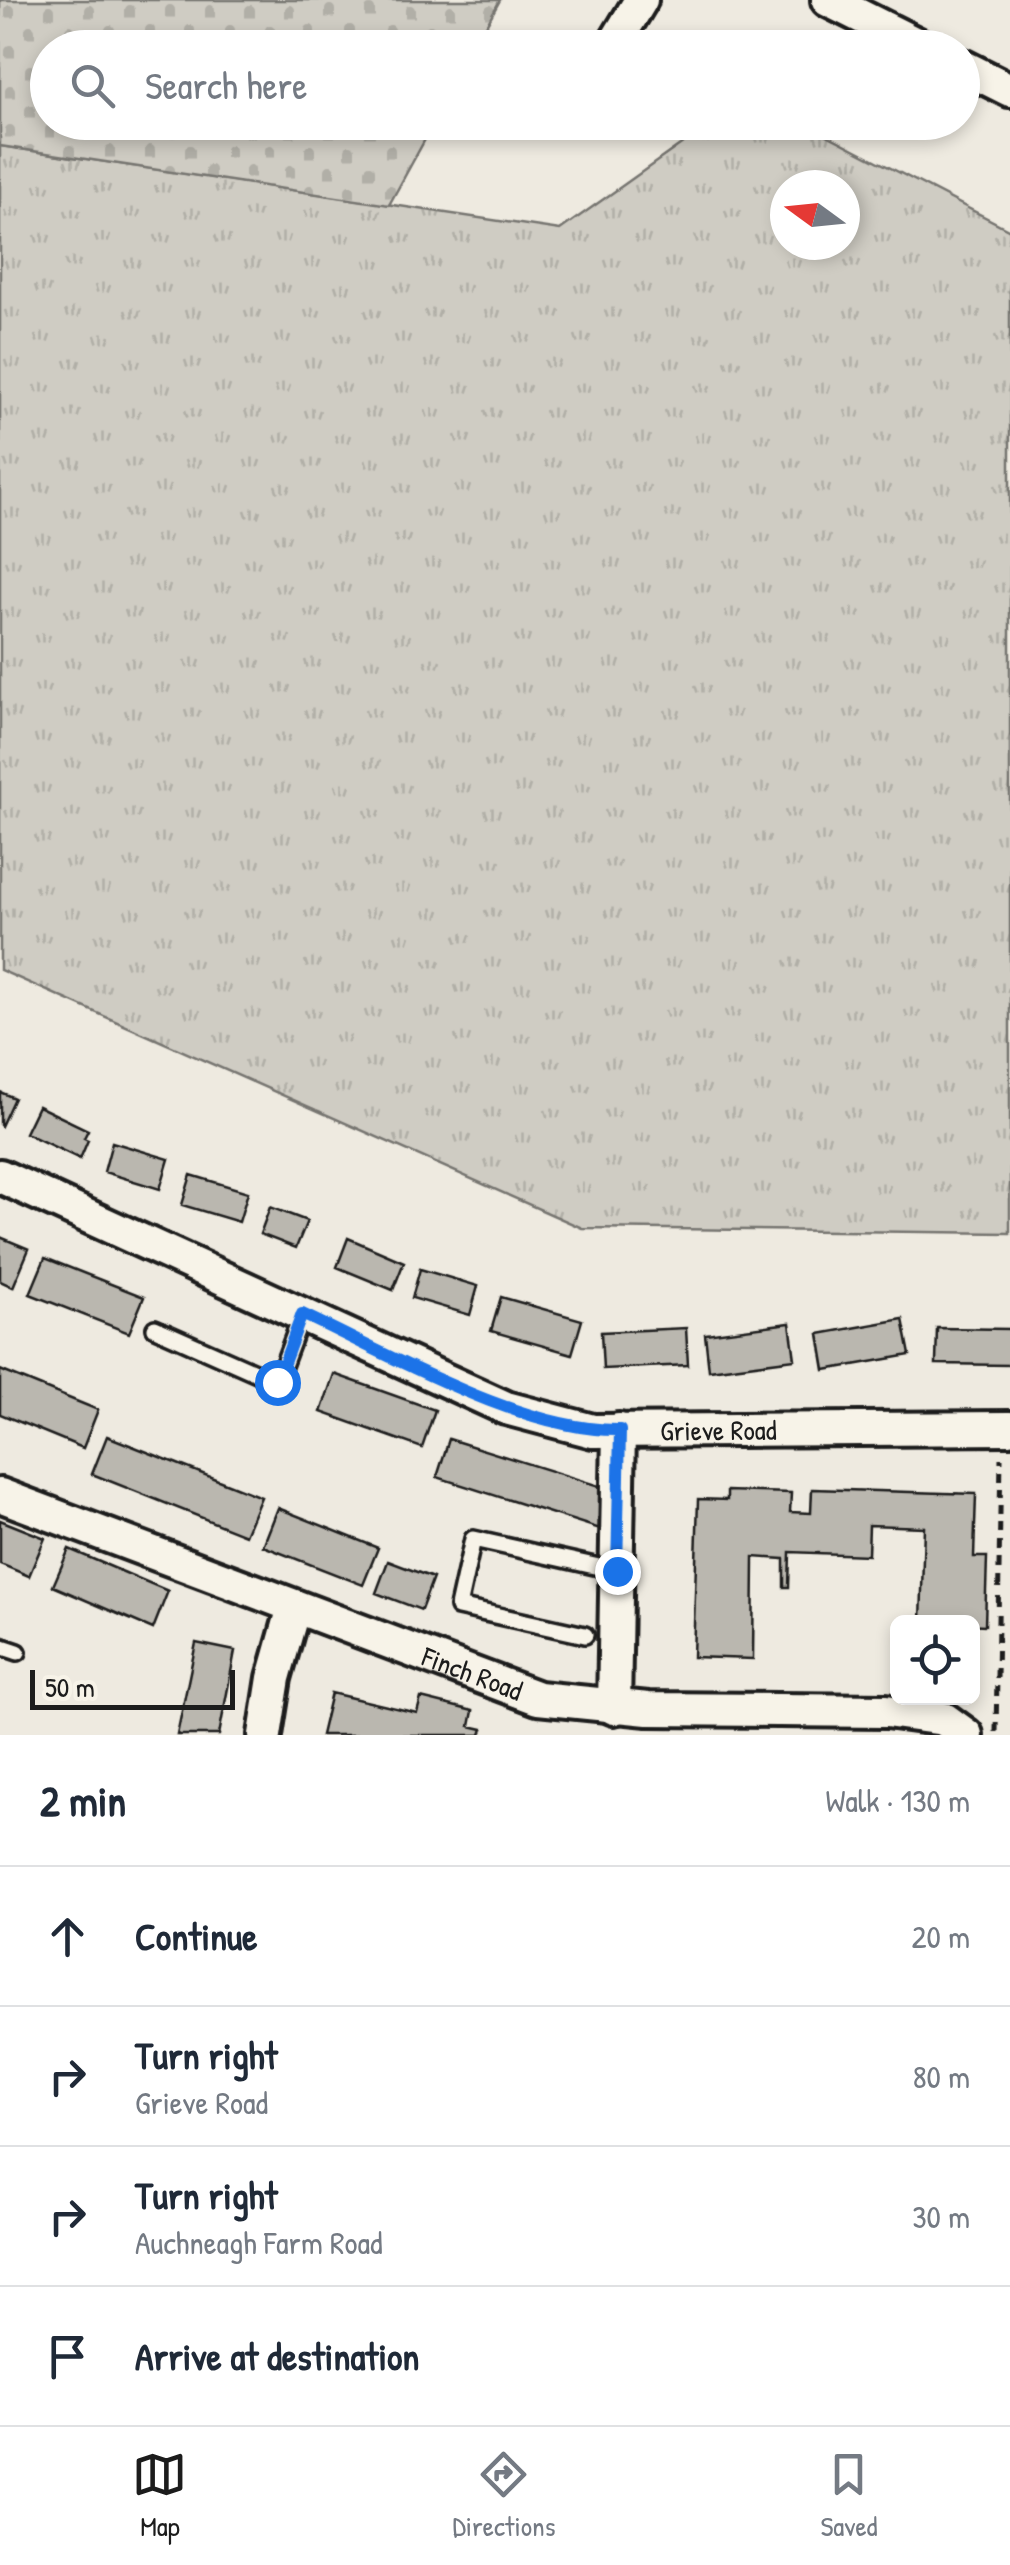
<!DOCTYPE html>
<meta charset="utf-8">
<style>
body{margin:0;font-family:"Patrick Hand",sans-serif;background:#f2f2f3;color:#1f2937}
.controls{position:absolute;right:30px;bottom:30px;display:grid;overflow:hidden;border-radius:15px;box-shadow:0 5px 15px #0003}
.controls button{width:90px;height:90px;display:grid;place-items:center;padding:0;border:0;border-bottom:2px solid #e0e1e3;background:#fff;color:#1f2937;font:50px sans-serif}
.compass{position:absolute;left:770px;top:170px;width:90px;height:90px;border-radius:50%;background:#fff;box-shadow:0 5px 15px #0003;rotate:285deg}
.scale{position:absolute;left:30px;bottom:25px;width:205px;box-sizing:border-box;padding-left:10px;border:5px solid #1c1c1c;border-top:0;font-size:28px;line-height:35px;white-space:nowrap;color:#1c1c1c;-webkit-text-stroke:8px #f7f3e8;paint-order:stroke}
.stop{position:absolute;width:30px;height:30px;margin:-22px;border:8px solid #1a73e8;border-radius:50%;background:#fff}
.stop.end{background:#1a73e8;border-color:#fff;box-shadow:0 2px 10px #0008}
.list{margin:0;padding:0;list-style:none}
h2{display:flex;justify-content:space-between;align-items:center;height:130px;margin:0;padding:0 40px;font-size:42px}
h2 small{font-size:32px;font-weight:400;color:#747a83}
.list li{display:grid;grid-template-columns:65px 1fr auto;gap:30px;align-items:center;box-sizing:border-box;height:140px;padding:0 40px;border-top:2px solid #e0e1e3}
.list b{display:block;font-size:38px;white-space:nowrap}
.list p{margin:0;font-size:32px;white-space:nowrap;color:#747a83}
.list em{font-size:32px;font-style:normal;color:#747a83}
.icon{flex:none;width:55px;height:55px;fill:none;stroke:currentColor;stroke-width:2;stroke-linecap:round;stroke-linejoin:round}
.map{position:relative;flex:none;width:1010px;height:1735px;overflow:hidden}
.search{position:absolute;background:#fff;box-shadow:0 5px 15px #0003;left:30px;right:30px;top:30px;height:110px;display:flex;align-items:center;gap:25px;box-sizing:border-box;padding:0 35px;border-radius:55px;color:#747a83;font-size:38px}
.sheet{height:690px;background:#fff}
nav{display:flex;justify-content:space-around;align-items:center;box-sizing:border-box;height:140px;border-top:2px solid #e0e1e3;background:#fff;font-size:28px;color:#747a83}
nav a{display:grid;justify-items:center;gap:5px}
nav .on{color:#1c1c1c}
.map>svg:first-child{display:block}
</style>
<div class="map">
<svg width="1010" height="1735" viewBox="0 0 1010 1735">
<defs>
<pattern id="grass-tufts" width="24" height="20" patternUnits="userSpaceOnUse" patternTransform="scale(2.5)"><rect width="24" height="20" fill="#cfccc3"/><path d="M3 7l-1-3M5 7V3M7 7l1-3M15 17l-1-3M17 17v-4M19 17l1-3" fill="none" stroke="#b1afa7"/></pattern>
<pattern id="cemetery-stones" width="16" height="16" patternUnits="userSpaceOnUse" patternTransform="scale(2.5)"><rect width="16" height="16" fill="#cfccc3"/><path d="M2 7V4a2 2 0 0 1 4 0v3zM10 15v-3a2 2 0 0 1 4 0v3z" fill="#b1afa7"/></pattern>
</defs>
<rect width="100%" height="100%" fill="#eeeae0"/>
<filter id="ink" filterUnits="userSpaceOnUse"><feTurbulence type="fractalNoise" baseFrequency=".01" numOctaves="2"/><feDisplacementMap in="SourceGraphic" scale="20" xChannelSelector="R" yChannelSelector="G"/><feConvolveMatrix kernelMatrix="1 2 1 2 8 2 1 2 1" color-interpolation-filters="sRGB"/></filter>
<g filter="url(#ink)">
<!-- grass -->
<path fill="url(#grass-tufts)" stroke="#767470" stroke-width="2.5" fill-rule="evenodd" d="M711,123H804L1010,230V1233L582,1228L0,970V146L560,230ZM785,185H845V245H785Z"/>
<!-- cemetery -->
<path fill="url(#cemetery-stones)" stroke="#767470" stroke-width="2.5" d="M0,0H500L474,47L48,48V122L434,123L389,205L0,146Z"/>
<!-- building -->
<path fill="#bab7af" stroke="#1c1c1c" stroke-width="2.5" d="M0,1092L14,1098L1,1126L0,1125Z
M38,1106L88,1130L84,1138L88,1140L80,1159L25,1133Z
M112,1142L169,1159L160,1189L104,1172Z
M191,1175L248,1192L239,1222L182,1205Z
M270,1207L307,1221L296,1248L260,1234Z
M0,1237L29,1249L13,1287L0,1281Z
M348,1238L404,1262L393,1290L337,1267Z
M45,1258L144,1297L129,1333L30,1294Z
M420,1269L478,1286L470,1315L412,1298Z
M501,1297L582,1320L572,1354L491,1331Z
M903,1319L910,1355L825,1370L819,1334Z
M790,1323L795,1359L709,1370L705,1334Z
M686,1328L688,1365L603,1369L601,1332Z
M937,1328L1010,1329V1365L936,1364Z
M0,1370L98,1410L83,1448L0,1414Z
M334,1374L435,1410L422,1448L321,1412Z
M107,1436L261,1497L245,1535L92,1474Z
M449,1439L612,1490L600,1529L437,1477Z
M812,1489L976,1494L974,1557H987L985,1625L921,1622L924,1527L869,1525L868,1555L790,1552L789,1587H784V1559L754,1557L753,1659L693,1657L698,1499L727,1500V1491L791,1493L790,1512L811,1513Z
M278,1508L378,1548L363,1585L263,1546Z
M0,1520L45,1538L29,1576L0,1564Z
M69,1549L168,1591L153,1629L53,1586Z
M388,1561L433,1578L421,1610L376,1593Z
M196,1643L235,1651L219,1735H177Z
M331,1693L417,1713L421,1698L473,1711L470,1726L483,1729L481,1735H321Z"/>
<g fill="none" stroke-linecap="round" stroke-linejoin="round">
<!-- service casing -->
<g stroke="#1c1c1c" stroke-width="22">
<path id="service" d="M155,1328L277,1382L302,1315
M585,1635L458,1607L473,1539L617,1571
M0,1646L18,1652"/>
</g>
<!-- minor casing -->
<g stroke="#1c1c1c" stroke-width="40">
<g id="minor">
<path d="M828,0L924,48"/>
<path d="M612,48L641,0"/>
<path d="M962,66L1010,90"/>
<path id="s1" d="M0,1176L506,1408L593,1431L1010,1428"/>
<path id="s2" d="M0,1495L538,1698L648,1709L886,1711L944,1719L966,1735"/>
<path d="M614,1708L619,1430"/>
<path d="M265,1735L274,1678L294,1607"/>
</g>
</g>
<!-- path -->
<path stroke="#1c1c1c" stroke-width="5" stroke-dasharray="10 8" stroke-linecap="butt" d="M996,1732L1001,1458"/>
<!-- service -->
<use href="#service" stroke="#f7f3e8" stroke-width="15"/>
<!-- minor -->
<use href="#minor" stroke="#f7f3e8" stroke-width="32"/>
</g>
</g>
<g fill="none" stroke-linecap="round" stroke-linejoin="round" filter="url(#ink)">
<!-- route -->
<path stroke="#1a73e8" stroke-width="12" d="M277,1382L302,1314C390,1355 524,1432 620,1430L617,1571"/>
</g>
<g text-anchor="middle" stroke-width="10" stroke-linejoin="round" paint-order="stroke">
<!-- street labels -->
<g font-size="28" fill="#1c1c1c" stroke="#f7f3e8">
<text dy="10" stroke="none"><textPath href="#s1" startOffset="772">Grieve Road</textPath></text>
<text dy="10" stroke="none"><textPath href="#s2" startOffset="505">Finch Road</textPath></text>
</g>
</g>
</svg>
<div class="controls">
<button><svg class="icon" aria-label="locate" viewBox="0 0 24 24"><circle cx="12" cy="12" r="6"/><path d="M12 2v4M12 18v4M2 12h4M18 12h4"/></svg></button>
</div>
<svg class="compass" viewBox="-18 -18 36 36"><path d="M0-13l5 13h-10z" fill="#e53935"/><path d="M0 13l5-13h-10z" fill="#747a83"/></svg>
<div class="scale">50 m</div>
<div class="stop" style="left:277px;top:1382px"></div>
<div class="stop end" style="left:617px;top:1571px"></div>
<div class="search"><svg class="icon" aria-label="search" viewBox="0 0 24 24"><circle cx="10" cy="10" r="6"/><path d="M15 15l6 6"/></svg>Search here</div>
</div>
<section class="sheet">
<h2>2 min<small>Walk · 130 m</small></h2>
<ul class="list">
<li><svg class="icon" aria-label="ahead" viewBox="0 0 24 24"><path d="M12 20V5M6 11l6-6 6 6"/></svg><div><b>Continue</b></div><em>20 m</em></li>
<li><svg class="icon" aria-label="right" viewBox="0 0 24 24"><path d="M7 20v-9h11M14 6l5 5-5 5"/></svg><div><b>Turn right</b><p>Grieve Road</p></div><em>80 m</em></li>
<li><svg class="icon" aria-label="right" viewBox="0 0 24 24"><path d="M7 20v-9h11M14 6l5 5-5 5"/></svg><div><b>Turn right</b><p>Auchneagh Farm Road</p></div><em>30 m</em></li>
<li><svg class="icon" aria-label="arrive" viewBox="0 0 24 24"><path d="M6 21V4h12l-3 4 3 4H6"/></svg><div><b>Arrive at destination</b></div></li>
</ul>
</section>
<nav>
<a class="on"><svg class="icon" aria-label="map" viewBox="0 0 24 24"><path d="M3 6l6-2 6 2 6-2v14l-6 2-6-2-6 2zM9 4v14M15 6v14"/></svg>Map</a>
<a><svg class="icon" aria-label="directions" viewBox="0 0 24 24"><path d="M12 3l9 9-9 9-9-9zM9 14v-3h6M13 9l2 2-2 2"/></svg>Directions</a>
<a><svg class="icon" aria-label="saved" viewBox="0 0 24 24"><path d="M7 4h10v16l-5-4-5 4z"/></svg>Saved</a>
</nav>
